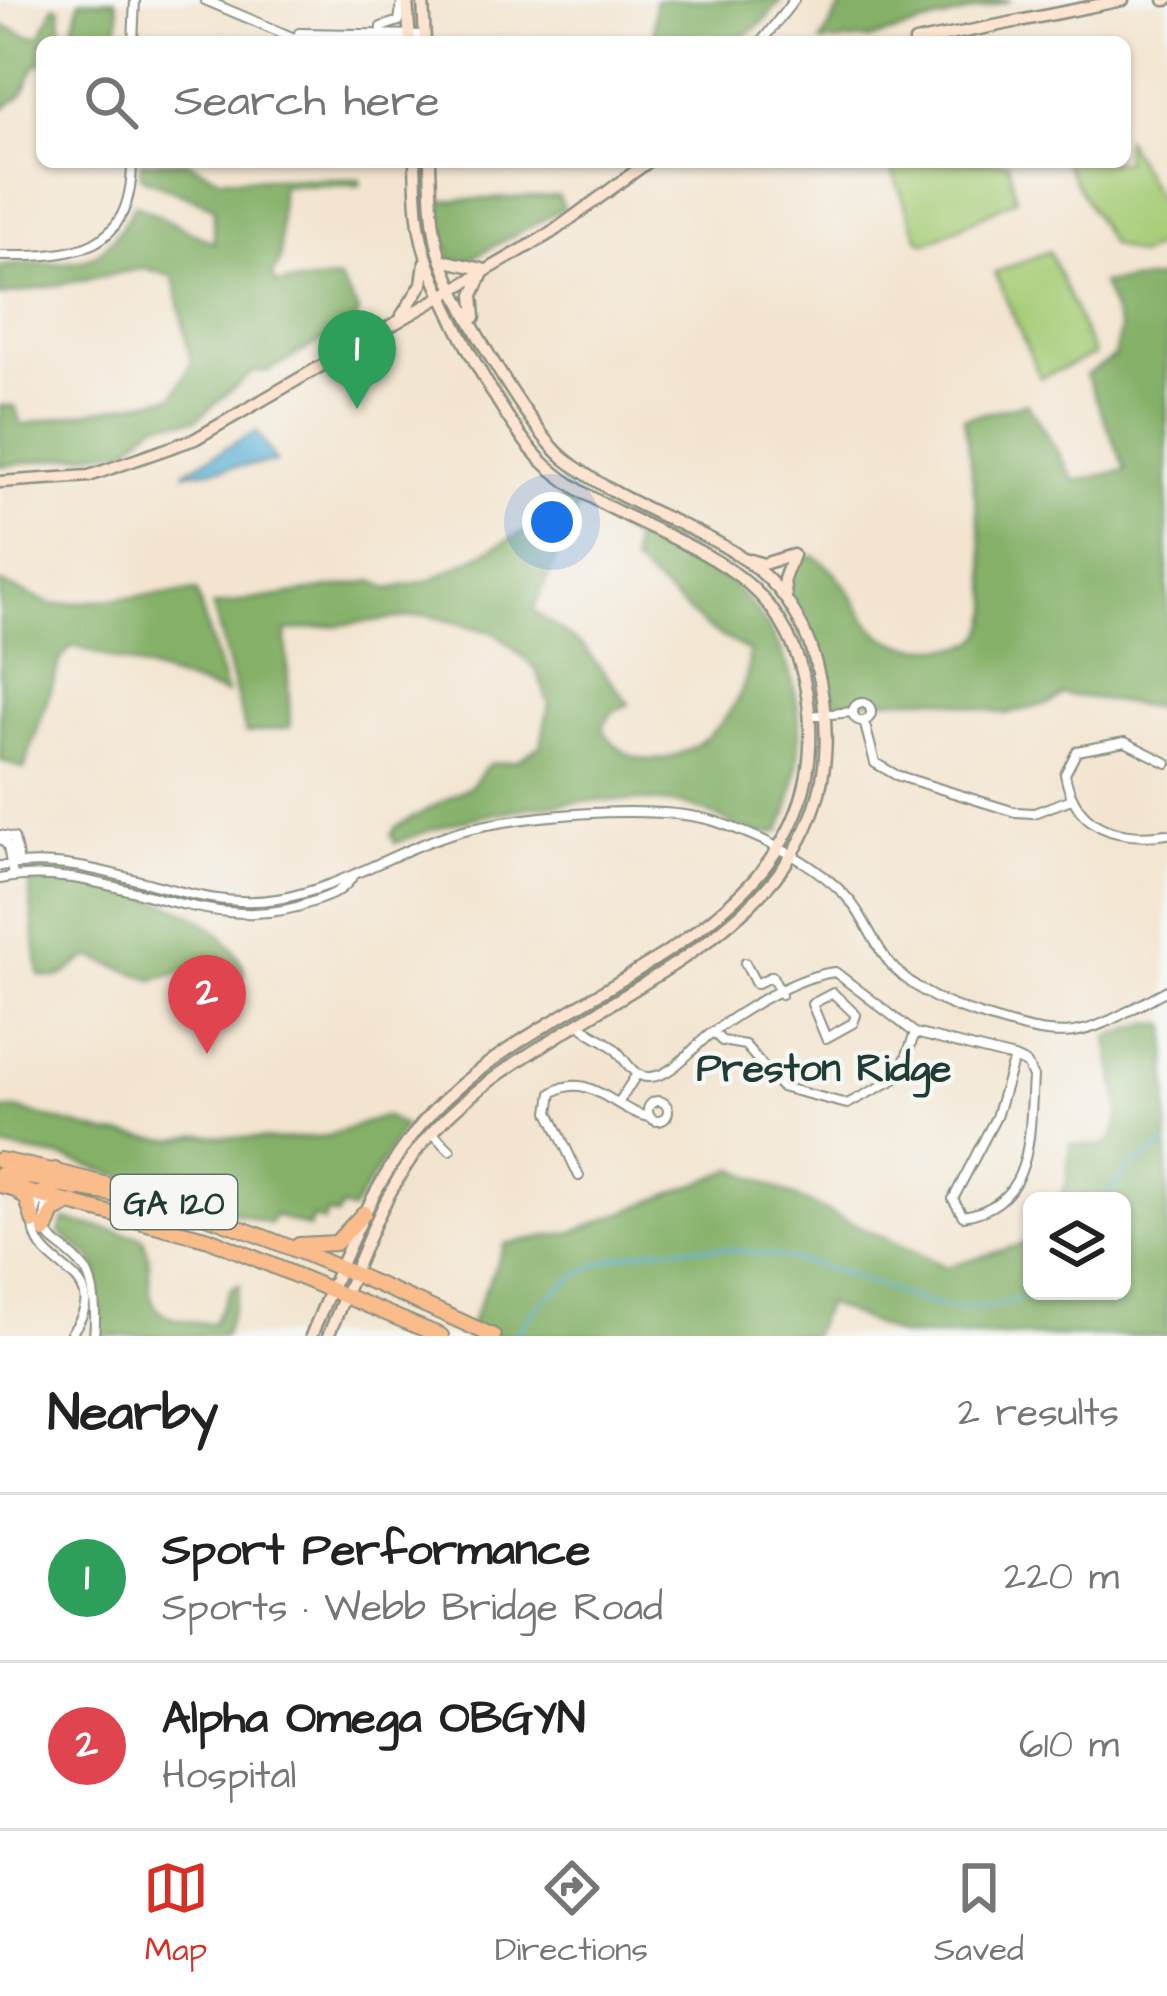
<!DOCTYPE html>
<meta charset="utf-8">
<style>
body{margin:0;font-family:"Architects Daughter",sans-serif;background:#f6f6f6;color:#222}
.controls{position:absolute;right:36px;bottom:36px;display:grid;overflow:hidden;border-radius:18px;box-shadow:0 3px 9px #0004}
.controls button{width:108px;height:108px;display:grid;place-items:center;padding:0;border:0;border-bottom:3px solid #e0e0e0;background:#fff;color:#222;font:60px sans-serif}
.you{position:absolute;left:552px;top:522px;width:42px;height:42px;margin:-30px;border:9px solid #fff;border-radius:50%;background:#1a73e8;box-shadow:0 0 0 18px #1a73e833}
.badge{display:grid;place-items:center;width:78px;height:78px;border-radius:50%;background:#d93025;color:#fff;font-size:39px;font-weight:700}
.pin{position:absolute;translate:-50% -99px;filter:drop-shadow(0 3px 6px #0008)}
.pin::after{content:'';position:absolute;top:63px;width:42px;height:36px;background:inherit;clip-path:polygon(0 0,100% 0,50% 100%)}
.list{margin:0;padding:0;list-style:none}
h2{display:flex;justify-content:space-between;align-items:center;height:156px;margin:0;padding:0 48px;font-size:51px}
h2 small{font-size:39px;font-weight:400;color:#767676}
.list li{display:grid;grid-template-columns:78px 1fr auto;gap:36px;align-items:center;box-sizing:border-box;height:168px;padding:0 48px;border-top:3px solid #e0e0e0}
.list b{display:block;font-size:45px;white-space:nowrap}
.list p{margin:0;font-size:39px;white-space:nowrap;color:#767676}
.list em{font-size:39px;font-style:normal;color:#767676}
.icon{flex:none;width:66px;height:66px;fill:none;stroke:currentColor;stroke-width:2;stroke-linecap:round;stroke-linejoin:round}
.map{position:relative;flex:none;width:1167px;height:1336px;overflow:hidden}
.search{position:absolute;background:#fff;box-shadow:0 3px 9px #0004;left:36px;right:36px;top:36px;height:132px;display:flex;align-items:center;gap:30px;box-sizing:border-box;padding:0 42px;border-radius:18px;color:#767676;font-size:45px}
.sheet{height:492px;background:#fff}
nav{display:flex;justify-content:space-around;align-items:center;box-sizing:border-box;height:168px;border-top:3px solid #e0e0e0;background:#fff;font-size:33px;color:#767676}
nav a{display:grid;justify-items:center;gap:6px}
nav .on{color:#d93025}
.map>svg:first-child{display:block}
</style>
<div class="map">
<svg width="1167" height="1336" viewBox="0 0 1167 1336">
<rect width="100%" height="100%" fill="#f6f6f2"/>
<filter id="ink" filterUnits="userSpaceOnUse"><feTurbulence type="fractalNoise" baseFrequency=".00833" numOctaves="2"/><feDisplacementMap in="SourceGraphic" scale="24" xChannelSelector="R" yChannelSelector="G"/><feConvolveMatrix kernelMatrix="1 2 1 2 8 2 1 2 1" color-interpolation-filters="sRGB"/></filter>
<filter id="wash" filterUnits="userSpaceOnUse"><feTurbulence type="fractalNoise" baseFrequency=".004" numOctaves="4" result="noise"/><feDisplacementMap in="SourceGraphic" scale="48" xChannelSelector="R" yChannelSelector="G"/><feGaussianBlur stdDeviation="2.7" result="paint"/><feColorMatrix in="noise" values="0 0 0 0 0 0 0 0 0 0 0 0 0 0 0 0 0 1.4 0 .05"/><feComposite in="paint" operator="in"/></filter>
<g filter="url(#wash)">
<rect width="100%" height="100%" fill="#f3e4cf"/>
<!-- green -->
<path fill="#a6cc76" stroke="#628455" stroke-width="3" d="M1125,138L1167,216L1159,245L1139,255L1111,245L1064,162H1125Z
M889,162H1008L1016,199L927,243L919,240Z
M1049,251L1094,355L1040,378L995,273Z"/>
<!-- forest -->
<path fill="#84b067" stroke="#52764e" stroke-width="3" d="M80,0H115C121,15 120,28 110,42H42V64H36L22,95L0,111V24L29,36L41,35L54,5L60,8L61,32H72Z
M655,0H781C745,54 712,42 654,40Z
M845,0H1011L871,39L821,42Z
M141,162H187L220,178L360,179V185L281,186L280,261L273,274L275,284L339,279L359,312L354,323L268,371L253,372L196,420L156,423L127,449L0,466V406H15L21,425L174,396L191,364L174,277L145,268L0,296V267C72,255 94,284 135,204L214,243V207L141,177Z
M558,196L564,208L463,263L450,260L437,201Z
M1167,278V709L1062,694L1051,703L1006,714L934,698L835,702L789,596L785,580L797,559L814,556C879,599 844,656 957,647C981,645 987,631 991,609L964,418L1027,403L1075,481L1126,470L1086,375L1114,357L1120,329L1102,283Z
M569,498L581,500L533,611L583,646L629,704L613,711L602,728C651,808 754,720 749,651L710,630L632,563L633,540L610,517C628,517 651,533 669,542C753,583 809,662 798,759C795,784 791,808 779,831C751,842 711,808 682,804C594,792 477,810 395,843L391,835L396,827L471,786L489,764L517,761L541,745L549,704L536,669L496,633L426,615L286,631L290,727L246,733L213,606L374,581L389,589L431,580L558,514L557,504Z
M0,583L53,605L196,591L227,694L73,646L61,659L24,769L0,760Z
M40,881C108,885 219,899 245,972L240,983L232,962L225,961L153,980L91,957C68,965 67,984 39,975L29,885Z
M1149,1023L1167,1025V1336H900L826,1303L812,1336H465L505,1244L573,1232L735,1169L947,1267L1032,1241V1291H1122V1201H1058L1067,1183L1070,1144L1102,1146L1114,1138L1120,1113L1108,1037Z
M16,1109L109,1134L172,1140L199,1135L277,1140L328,1136L385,1116L404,1126L352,1211L342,1207L337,1216L327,1213L323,1222L313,1217L309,1228L274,1215L270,1224L64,1158L1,1147L0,1110Z
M64,1220L142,1237C164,1279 119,1322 214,1323L230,1289L240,1285L224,1336H98L97,1270L89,1256L59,1232Z"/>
<!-- water -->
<path fill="#59b0d5" stroke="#3c7684" stroke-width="3" d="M257,431L276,462L186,473L185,471Z"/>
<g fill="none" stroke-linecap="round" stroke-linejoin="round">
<!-- stream -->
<path stroke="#59b0d5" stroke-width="3" d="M1104,1201L1128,1168L1167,1144
M516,1336C527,1313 539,1305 558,1289C631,1230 726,1245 812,1264C896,1283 945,1336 1039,1291"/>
</g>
</g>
<g filter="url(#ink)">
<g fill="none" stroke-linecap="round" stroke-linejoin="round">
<!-- street casing -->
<g stroke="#899082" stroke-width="12">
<path id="street" d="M205,0L292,37L391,42L410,35
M381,27L399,21L402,1
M299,33L424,35
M133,42L135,0
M761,42L794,0
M0,256C73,257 132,253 132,162
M853 712a9 9 0 1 1 18 0a9 9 0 1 1-18 0Z
M809,716L853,712
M864,721L875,763L896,775L1015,812L1034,813L1069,800
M1167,763L1125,742L1077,751L1065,774C1075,829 1117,841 1167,834
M0,835L14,838L19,863
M0,838L8,846L13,876
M0,866C105,849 184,914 277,899C338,889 389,854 447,835C506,815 658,802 717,822C761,837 810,860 843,893C865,915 873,946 894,968C921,994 945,1004 980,1015C1076,1046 1082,1036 1167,990
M0,879C107,857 206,943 312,902C329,896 340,893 351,879
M745,963L756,984L772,976L781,994
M833,993L856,1015L853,1023L826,1038L812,1004Z
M580,1022C589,1037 604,1037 616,1050C626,1060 633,1078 650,1077C673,1076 693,1047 710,1034C741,1011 796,976 835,972L915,1033L1014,1058
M713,1032L722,1041L745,1045L781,1087L847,1104L899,1077L915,1033
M1014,1058L1027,1064L1033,1077C1029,1134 1035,1205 963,1216L953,1199L996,1117Z
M648 1111a10 10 0 1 1 20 0a10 10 0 1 1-20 0Z
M618,1103L637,1074
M432,1133L450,1150
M579,1176L549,1112L552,1093C588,1069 615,1111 649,1117
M41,1193C38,1205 32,1219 35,1232C43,1272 118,1275 69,1336
M49,1195C36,1249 58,1235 84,1268C96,1284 96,1316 94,1336"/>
</g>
<!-- secondary casing -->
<g stroke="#899082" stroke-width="15">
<path id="secondary" d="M407,0L410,42
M423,0L425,42
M1164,0H1167
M915,42L1123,0
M442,260L482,269
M402,315L422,284L425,262
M475,317L473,295L483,273
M0,482L89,476L195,439L551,233L648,162
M750,560L763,564L793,555
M786,598L784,579L793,555
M311,1336C347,1252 377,1165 444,1100C576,973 843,927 807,695C782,539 639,548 546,465C508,431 439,302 425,252C416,223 416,192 415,162
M328,1336C358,1267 383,1183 436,1128C569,988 857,942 823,699C799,528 671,544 565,459C530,431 451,297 439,252C431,222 431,192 430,162"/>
</g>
<!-- highway casing -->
<g stroke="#899082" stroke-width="18">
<path id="highway" d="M0,1160C175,1193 332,1262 493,1336
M0,1174L43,1179L55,1170
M0,1185L209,1239L441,1336
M16,1190L27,1199L34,1222
M41,1193L58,1185L130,1197
M45,1231L53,1212L72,1202
M299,1245L336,1243L364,1213"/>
</g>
<!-- street -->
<use href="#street" stroke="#fff" stroke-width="8"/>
<!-- secondary -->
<use href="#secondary" stroke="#fde4d0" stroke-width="10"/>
<!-- highway -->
<use href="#highway" stroke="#f9bc8a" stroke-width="14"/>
</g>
</g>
<g text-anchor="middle" stroke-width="9" stroke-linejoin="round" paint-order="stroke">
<!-- shield labels -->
<rect fill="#f6f6f2" stroke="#60746d" stroke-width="3" x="111" y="1175" width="126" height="54" rx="9"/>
<g font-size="33" font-weight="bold" fill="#1f3d34">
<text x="174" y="1214">GA 120</text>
</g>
<!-- neighbourhood labels -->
<g font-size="39" font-weight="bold" fill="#1f3d34" stroke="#f6f6f2">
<text x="824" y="1081">Preston Ridge</text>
</g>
</g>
</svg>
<div class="controls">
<button><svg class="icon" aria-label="layers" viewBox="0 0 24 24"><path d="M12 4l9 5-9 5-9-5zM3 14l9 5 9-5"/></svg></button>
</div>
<div class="you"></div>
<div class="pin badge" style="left:357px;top:409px;background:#2e9e5b">1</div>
<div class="pin badge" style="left:207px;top:1054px;background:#e0444e">2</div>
<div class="search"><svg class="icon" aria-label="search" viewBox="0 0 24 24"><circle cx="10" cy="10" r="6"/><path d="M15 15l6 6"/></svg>Search here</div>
</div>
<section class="sheet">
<h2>Nearby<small>2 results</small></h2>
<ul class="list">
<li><span class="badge" style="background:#2e9e5b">1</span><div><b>Sport Performance</b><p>Sports · Webb Bridge Road</p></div><em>220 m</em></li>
<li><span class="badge" style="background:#e0444e">2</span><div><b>Alpha Omega OBGYN</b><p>Hospital</p></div><em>610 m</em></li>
</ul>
</section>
<nav>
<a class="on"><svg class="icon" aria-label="map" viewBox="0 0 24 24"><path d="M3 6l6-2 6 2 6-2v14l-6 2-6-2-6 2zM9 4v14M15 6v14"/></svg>Map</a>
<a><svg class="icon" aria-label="directions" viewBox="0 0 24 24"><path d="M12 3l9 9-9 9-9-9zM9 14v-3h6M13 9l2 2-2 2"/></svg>Directions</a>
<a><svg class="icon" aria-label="saved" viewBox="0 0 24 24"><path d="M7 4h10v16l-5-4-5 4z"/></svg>Saved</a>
</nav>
